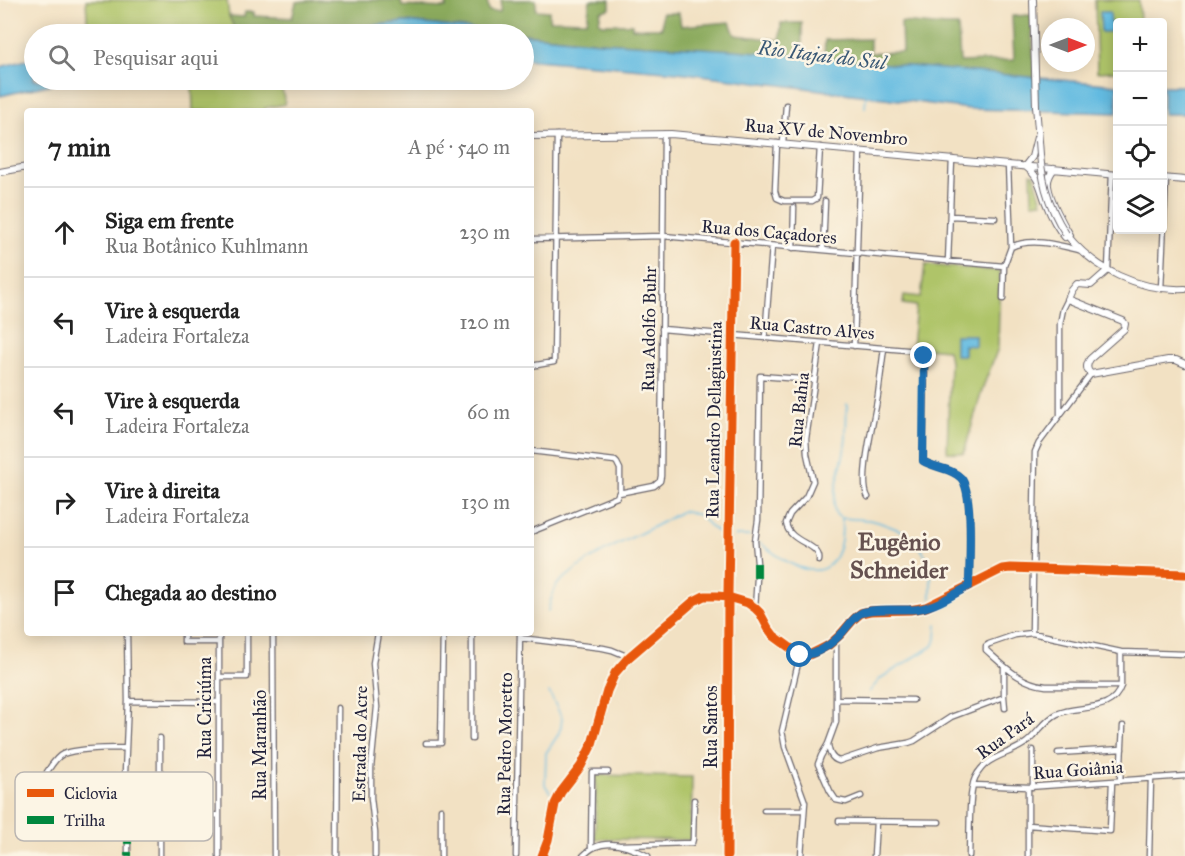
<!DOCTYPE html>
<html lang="pt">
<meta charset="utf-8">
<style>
body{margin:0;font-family:"IM FELL Great Primer",serif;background:#f6f6f6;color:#222}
.controls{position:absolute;right:18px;top:18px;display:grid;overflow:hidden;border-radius:6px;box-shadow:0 3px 15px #0003}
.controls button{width:54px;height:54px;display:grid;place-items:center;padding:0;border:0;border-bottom:2px solid #e0e0e0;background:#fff;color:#222;font:30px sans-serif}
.compass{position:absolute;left:1041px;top:18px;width:54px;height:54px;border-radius:50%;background:#fff;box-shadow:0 3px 15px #0003;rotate:90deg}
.stop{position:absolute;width:18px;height:18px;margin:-14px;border:4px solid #1f6fb2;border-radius:50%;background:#fff}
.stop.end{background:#1f6fb2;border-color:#fff;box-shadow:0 2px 6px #0008}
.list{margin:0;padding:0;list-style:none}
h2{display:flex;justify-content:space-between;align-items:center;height:78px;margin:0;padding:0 24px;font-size:26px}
h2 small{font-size:20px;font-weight:400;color:#767676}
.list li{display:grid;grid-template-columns:39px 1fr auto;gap:18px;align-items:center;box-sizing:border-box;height:90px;padding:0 24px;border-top:2px solid #e0e0e0}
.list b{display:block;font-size:22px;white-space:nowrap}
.list p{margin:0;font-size:20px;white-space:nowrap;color:#767676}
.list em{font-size:20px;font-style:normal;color:#767676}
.icon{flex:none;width:33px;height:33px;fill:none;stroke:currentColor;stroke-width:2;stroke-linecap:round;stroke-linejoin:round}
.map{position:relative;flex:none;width:1185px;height:856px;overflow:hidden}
.search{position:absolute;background:#fff;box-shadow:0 3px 15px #0003;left:24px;top:24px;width:510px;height:66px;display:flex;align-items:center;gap:15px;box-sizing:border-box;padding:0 21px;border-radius:33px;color:#767676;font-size:22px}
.panel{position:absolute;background:#fff;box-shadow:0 3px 15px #0003;left:24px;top:108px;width:510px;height:528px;border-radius:6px}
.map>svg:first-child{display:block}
</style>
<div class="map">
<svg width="1185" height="856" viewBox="0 0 1185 856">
<rect width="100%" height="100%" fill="#fcf5e5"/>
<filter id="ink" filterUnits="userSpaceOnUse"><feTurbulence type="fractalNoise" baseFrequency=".0167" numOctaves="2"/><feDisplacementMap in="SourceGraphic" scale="12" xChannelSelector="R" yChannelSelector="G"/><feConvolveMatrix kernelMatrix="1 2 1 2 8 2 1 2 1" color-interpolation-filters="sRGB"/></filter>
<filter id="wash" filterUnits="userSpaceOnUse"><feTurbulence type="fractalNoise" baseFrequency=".008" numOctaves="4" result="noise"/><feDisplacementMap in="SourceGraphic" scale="24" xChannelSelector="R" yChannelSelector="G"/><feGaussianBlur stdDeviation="1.35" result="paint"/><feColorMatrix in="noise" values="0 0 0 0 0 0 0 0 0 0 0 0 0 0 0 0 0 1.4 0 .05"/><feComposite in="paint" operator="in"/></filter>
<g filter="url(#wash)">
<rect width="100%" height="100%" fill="#f2e1c3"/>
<!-- green -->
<path fill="#afc469" stroke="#687352" stroke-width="1.5" d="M86,0H227L229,16L237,34H88Z
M1095,0H1139L1140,22H1118L1117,71L1097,72Z
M192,80H280L285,104L265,108V111H193Z
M1031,173L1034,174L1042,202L1032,203Z
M925,265L1000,271L998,348L983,387L964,453L947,452L950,362L948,350L912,347L916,306L903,304L904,295L921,297Z
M596,775L692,777L691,840L595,839Z"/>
<!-- forest -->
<path fill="#8baa5d" stroke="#56664c" stroke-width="1.5" d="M315,0H401L402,6L446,8L447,1L487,0L489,11H500L501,0H536V10L549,11V20L587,21L590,0H610V9L601,11L599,22L603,24H632V28H662V13H679L681,26L730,22L735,35L780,40L781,23H802V55H824L825,40L870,39V53L902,52L901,22L946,26H958L960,62L1014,60L1012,16L1031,15L1035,78L599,42L405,22L288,34H237L229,16L244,17L245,12H254V16L292,18L296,2Z"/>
<!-- water -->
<path fill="#64bbe1" stroke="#436e8e" stroke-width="1.5" d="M1100,12H1110L1111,32H1101Z
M405,22L599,42L735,50L1117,85V113L970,109L677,72L524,59V34H288Z
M34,58V80H70L0,96V67Z
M1163,86H1185V114H1163Z
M955,335H975V346L964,345V355H955Z"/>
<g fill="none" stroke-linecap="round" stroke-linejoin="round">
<!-- stream -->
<path stroke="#64bbe1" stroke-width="1.5" d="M865,108L866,96
M847,404C846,418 847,432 845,446C843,462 831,498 835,512C836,516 838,516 841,518L869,520L878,522L905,532L917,542L931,565V599
M735,536H749
M760,543C774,553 788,565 805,569C837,577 844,542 841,518
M548,611C550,602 552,593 557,585C561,580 567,577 571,573C604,546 646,534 682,511L699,515L712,528L723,535
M549,692L562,718L561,727L558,735L546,753L545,785L550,792
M869,692L881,678L934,645L936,639L937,624"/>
</g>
</g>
<g filter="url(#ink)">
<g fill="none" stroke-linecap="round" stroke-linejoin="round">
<!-- street casing -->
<g stroke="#6b656b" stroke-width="7">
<path id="street" d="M777,143L775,191L777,198L784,201H812L817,198L820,147
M783,143L786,105
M950,216L995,218
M531,239L663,236L1004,266
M1011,247C1031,237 1059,245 1079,250
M793,248L794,207
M823,250L825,201
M948,262L952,159
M1108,270L1112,174
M1161,289L1166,179
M1003,299L1004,266L1011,247L1008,164
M662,329L918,351L923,354L925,359L923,461C934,468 952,468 961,478C974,492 969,565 969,586
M765,338L772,246
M854,346L860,151
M531,366L554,362L557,135
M1060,415V324L1063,309L1068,299
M531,451L615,461L617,463L620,469V490L617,497L531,532
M619,493L654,486L660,481L661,476L664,134
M868,497C858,481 875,416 878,395C880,380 882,364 884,348
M819,561C822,543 789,544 786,523L790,514L806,497L813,481L807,454L806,439L820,343
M757,563L755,541L758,520L760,376L814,380
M755,608L757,578
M184,633V642H219
M219,633V856
M273,633L274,856
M1032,633L1035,452L1039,443L1091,374
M520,638L603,648L612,650L629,657
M836,639V722L828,744L821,756L818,764L830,791L836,800L846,802L861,796
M800,655L782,731L785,747L805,802L801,856
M219,677H247V633
M1121,686H1046C1021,684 1004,666 986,650V646L989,644L1015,635L1032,633L1121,652L1185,654
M1004,697L1005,708
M836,699L913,700
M128,701L219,702
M160,738V856
M472,739V633
M426,743H441L443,633
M828,744C829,752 831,759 839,761L878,748L908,743L914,741L951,717L1004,697V666
M1033,750V787
M1058,753L1122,749
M47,772C51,766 56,757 63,754C78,748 109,748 126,748
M125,773L128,701L127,633
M1120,781L1123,726
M973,785L1028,787L1185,776
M764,810H804
M160,816L219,815
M839,821L939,822
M1028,825L1110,831L1112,782
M128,829V856
M621,845L692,843L693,839L694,800
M591,849L592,772H608
M337,856L338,708
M375,856V833L371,798V768L377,707L373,663L378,633
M441,856V809
M516,856L520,633
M542,856L548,840L555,804L561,792L581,766L592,744L607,691L615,673L629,657L694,601L704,596H717L728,597L748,603L755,608L760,613L768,628L774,636L800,655H809L829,645L840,635L854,619L861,613L870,611L910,610L926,607L1002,569L1010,568L1185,574
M583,856C586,853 590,849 595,847C612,839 633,848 648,856
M727,856L728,592L734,242
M874,856L876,822
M969,856C970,838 968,793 975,778C987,754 1009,756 1027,742C1037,734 1045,720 1057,714C1078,704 1112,714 1121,686V652
M1028,856V787
M1149,856L1151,779"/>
</g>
<!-- secondary casing -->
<g stroke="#6b656b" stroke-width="8">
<path id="secondary" d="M1033,0L1036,106L1039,141
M531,136L671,134L1118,175
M1025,166C1040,177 1040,188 1046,203C1051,216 1056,227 1065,237
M1025,166L1032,157L1037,137
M1054,169C1050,174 1047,179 1048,186C1050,200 1063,224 1070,235
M0,172L27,167
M1162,178L1185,180
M1066,234C1095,270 1138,291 1185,289
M1108,270L1091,285L1077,284L1072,290L1068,299L1123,321L1125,324L1124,329L1090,359C1086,365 1086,370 1091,374L1168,360H1176L1185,364"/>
</g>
<!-- street -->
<use href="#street" stroke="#fff" stroke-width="4.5"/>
<!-- secondary -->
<use href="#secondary" stroke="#fff" stroke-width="6"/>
<!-- secondary-bridge casing -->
<g stroke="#6b656b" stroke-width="8" stroke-linecap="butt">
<path id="secondary-bridge" d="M1039,141C1041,177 1046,203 1066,234"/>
</g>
<!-- secondary-bridge -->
<use href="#secondary-bridge" stroke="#fff" stroke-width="6"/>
<!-- quiet -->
<path stroke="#00873e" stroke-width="8" stroke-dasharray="15 8" stroke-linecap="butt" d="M757,563V578
M128,829V856"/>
<!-- cycleway casing -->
<g stroke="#fcf5e5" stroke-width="13">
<path id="cycleway" d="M542,856L548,840L555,804L561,792L581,766L592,744L607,691L615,673L629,657L694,601L704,596H717L728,597L748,603L755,608L760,613L768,628L774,636L800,655H809L829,645L840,635L854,619L861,613L870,611L910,610L926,607L1002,569L1010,568L1185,574
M727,856L728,592L734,242"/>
</g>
<!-- cycleway -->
<use href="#cycleway" stroke="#e8590c" stroke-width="9"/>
</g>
</g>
<g fill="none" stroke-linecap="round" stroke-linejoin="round" filter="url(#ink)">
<!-- route -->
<path stroke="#1f6fb2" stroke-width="8" d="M800,655C816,657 833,643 843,632C849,625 854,616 863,612C875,607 903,611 918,609C936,606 953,595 969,586C969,565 974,492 961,478C952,468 934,468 923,461L924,356"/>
</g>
<g text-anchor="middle" stroke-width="5" stroke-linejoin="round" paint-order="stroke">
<!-- street labels -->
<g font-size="18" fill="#22223b" stroke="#fcf5e5">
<text transform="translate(826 132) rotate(5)" y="6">Rua XV de Novembro</text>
<text transform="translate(769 232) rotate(5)" y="6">Rua dos Caçadores</text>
<text transform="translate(812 328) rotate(5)" y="6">Rua Castro Alves</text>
<text transform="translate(649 329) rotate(-89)" y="6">Rua Adolfo Buhr</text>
<text transform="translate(799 410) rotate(-84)" y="6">Rua Bahia</text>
<text transform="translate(714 420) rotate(-89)" y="6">Rua Leandro Dellagiustina</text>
<text transform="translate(205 708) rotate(-90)" y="6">Rua Criciúma</text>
<text transform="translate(711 727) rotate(-90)" y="6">Rua Santos</text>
<text transform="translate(1005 736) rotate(-36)" y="6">Rua Pará</text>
<text transform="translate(360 744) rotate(-89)" y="6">Estrada do Acre</text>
<text transform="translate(505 744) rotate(-89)" y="6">Rua Pedro Moretto</text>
<text transform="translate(260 745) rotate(-90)" y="6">Rua Maranhão</text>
<text transform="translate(1078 770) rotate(-4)" y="6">Rua Goiânia</text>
</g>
<!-- water labels -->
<g font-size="20" font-style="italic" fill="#395875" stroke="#fcf5e5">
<text transform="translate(822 55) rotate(7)" y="7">Rio Itajaí do Sul</text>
</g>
<!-- district labels -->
<g font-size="24" font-weight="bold" fill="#65514f" stroke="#fcf5e5">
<text x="899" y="550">Eugênio<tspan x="899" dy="28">Schneider</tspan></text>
</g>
</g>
<!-- legend -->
<rect x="15" y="772" width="198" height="69" rx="9" fill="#fcf5e5" stroke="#bbb6b2" stroke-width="1.5"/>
<rect x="27" y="789" width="27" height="8" fill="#e8590c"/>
<rect x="27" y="816" width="27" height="8" fill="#00873e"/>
<g font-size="16" fill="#22223b">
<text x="64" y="799">Ciclovia</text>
<text x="64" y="826">Trilha</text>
</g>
</svg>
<div class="controls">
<button>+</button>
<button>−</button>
<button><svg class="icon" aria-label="locate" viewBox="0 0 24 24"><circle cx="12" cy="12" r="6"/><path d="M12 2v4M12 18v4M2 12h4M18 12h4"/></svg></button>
<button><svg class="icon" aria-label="layers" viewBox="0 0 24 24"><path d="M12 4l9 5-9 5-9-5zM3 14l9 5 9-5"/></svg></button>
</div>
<svg class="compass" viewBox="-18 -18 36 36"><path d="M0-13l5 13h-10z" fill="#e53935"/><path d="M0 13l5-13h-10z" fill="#767676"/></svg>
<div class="stop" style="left:800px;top:655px"></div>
<div class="stop end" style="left:924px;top:356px"></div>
<div class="search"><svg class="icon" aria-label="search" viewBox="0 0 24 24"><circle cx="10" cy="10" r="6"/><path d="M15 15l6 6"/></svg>Pesquisar aqui</div>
<section class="panel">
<h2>7 min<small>A pé · 540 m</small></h2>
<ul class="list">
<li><svg class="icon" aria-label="ahead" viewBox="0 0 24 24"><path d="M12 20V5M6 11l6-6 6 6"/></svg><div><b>Siga em frente</b><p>Rua Botânico Kuhlmann</p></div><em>230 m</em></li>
<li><svg class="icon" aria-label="left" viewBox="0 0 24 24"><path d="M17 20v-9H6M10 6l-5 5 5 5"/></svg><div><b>Vire à esquerda</b><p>Ladeira Fortaleza</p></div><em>120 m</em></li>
<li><svg class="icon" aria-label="left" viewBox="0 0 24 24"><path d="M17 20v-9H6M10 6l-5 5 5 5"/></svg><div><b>Vire à esquerda</b><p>Ladeira Fortaleza</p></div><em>60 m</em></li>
<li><svg class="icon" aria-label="right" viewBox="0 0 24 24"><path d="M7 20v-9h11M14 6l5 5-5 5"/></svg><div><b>Vire à direita</b><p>Ladeira Fortaleza</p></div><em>130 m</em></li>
<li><svg class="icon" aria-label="arrive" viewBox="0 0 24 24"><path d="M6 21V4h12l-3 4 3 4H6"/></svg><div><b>Chegada ao destino</b></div></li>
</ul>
</section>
</div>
